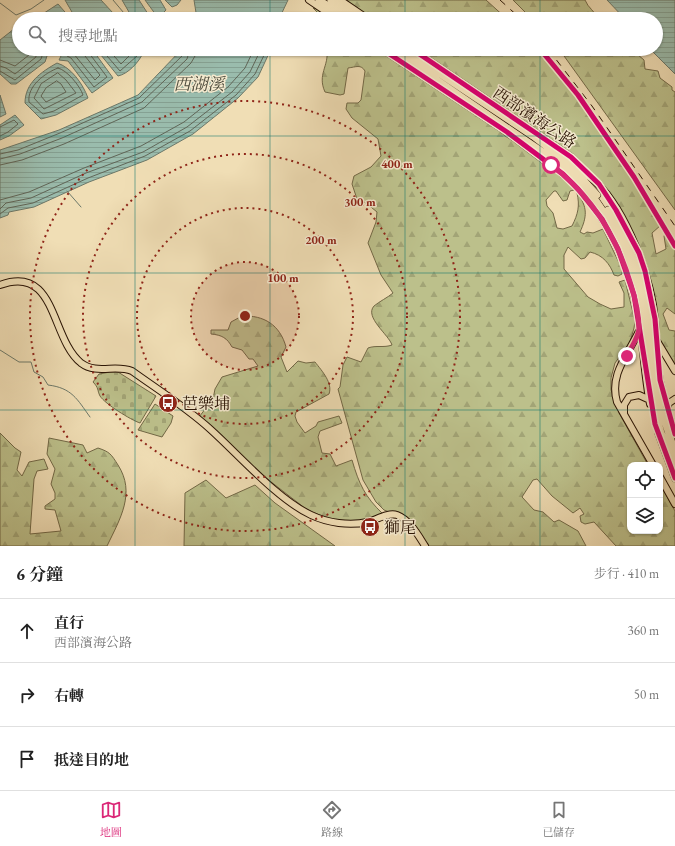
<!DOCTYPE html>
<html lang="zh-TW">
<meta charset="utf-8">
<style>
body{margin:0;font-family:"EB Garamond","Noto Serif TC",serif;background:#f6f6f6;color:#222}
.controls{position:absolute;right:12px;bottom:12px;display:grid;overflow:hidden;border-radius:8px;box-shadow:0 1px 3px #0004}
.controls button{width:36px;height:36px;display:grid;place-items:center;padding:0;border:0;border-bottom:1px solid #e0e0e0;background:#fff;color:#222;font:20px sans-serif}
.stop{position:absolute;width:12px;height:12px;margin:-9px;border:3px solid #db2777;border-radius:50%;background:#fff}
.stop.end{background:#db2777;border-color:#fff;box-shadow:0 1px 4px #0008}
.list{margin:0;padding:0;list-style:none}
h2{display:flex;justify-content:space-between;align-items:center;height:52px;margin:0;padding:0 16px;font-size:17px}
h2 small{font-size:13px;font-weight:400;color:#767676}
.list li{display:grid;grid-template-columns:26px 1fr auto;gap:12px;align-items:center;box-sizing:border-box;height:64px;padding:0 16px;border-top:1px solid #e0e0e0}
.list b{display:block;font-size:15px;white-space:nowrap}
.list p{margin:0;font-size:13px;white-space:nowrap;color:#767676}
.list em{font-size:13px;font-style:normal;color:#767676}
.icon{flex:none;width:22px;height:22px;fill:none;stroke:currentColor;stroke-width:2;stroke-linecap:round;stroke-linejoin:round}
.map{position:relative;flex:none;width:675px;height:546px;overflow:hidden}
.search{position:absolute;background:#fff;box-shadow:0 1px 3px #0004;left:12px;right:12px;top:12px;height:44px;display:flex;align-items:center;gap:10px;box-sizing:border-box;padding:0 14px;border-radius:22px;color:#767676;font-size:15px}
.sheet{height:244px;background:#fff}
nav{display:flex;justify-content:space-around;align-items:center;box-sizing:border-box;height:56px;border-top:1px solid #e0e0e0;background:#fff;font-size:11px;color:#767676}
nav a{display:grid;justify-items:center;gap:2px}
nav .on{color:#db2777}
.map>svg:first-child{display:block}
</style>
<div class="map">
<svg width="675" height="546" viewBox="0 0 675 546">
<defs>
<pattern id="forest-firs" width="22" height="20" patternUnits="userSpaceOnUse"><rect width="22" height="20" fill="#bcc08b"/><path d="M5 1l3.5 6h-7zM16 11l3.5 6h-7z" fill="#a2a476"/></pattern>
<pattern id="cemetery-stones" width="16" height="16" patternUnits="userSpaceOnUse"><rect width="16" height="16" fill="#bcc08b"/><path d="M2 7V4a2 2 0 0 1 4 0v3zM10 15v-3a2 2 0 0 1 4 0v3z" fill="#a2a476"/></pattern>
<pattern id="water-rules" width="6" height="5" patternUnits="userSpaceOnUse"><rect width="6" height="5" fill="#9abcad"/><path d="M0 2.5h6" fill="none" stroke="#85a193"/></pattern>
</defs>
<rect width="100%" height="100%" fill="#f0deb5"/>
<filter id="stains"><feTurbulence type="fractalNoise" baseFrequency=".005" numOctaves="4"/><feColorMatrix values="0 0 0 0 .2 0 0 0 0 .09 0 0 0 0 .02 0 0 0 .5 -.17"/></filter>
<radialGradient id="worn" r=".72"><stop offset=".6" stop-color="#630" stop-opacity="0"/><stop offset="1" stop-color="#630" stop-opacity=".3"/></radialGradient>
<!-- forest -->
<path fill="url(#forest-firs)" stroke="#726846" d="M347,0H486L507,19H370L352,7Z
M513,0H585C588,8 595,11 598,19H532Z
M313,8L323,11L333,19H324Z
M327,49H377L484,118L505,136L534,153L573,185L574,190L570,191L567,200L563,201L556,191H554L546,200L547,206L553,213L557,228L563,229L572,226C578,214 580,206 577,193C588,207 587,217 580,232L584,234L587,232L593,233L603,229L622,269V274L618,276L614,275C610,264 603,255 590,252L585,258L581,259L568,247L564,255V269L588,297L600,304L611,309L624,307V293L619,282L625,280L635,321L634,328L630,342L615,363L611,378V390L619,413L648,465H630V531H660V484L675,511V546H616L594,522L585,524L581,522L580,516L584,514L580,508L573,513L552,496L537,479L533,480L522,497L534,510L543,512L554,522L559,520L578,531L586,546H429L408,519L384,510L376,502L363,480L338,389L340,387L343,365L347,357L361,362L368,348C376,345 384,348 392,345C389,335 364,317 374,306C380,301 387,298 393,293L381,275L368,243L376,222L377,212L366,203L357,199L352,184L354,176L371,167L381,156L378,139L352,118L346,109L347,103H358L361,100L365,71C361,64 356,67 348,68L344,94L340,95L325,92C317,74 329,67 327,49Z
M415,49H539L574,90L631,170L661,225L652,233L656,254L666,249L664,236L666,233L675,250V314L667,308L663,314L669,330L675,331V367L661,343L656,330L649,276L608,193L588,170L561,146Z
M559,49H615L622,56L631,49L644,60L645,69L658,71L660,78L672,87V90L675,92V210Z
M242,316C264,315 280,325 286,347L281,357L287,372L298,361L306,363L315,362C322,371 333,383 329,394L296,412L295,416L297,422L305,433L316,426L318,422L339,416L342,423L320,431L318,437L322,453L330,454L336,466L352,460C359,484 365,497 383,514V518L340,524L306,509L257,471L199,417L213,399L215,389L222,377L258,366L253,359H249L242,350L232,347C227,338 222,335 211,334V330H228L231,322Z
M0,433L15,448L21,452L17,470L22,476L29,462L44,459L48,469L37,471L34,479L30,534L61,531L55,510L45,509V506L55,499V493L51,484L55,469L47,454L49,438L83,445L87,453L98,448C110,452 111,454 118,465C136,493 120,519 107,546H0Z
M206,480L226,498L255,485L275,503L335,546H184L185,493Z"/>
<!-- cemetery -->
<path fill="url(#cemetery-stones)" stroke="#726846" d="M110,372H118L156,396L140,423C131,420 105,404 100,396C97,390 99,388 93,382L99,374Z
M155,404L173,416L171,423L162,437L138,430Z"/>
<!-- water -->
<path fill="url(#water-rules)" stroke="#6c7869" d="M65,0H101L113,13L110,19H76Z
M122,0H139L150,17V19H133Z
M145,0H160L166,10L162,14L156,15Z
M165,0H181L177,5L172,7Z
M194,0H288L279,19H197Z
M607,0H675V74L650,49H656V19H625Z
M58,4L71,19H38V17Z
M19,25V49H43L47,56L45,62L16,84H11L0,74V40Z
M92,49L113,78L92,93L68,61L59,60L64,50Z
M96,49H141L143,53C139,62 128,74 118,76Z
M182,49H271L258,77L238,98L193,134L147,160L89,182L34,207L9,212L8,215L0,218V150L59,130L138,95Z
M57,63C71,67 83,84 88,98L56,115L41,119L25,103C25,83 41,72 57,63Z
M0,95L6,114L0,117Z
M15,115L24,125L9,136L0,140V125Z"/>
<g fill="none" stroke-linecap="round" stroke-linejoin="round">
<!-- shore -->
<path stroke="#606658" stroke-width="1" d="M68,49L67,56L71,58L94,87L107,77L89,53V49
M73,49V53L95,80L100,75L85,56L84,49
M101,49L120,71L137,56L138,49
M108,49L121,64L132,53L133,49
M0,60L15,66L29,55V49
M0,66L6,68L15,74L36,57L35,49
M58,68C67,70 80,86 83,95L54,111L43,114L29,102C27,86 45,73 58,68Z
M0,71L15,80L41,59L42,56L40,49
M58,73L66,80L76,93L44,109L34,98L41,84Z
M57,81L61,84L66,92L46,102L41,96L46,88Z
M0,127L14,120L18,124L8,132L0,136
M0,154L18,150L60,133L139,98L183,55L185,49
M0,159L20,154L62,138L142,102L187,59L190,49
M0,165L22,160L64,144L144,108L191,63L195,56L196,49
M0,200L29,192L84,168L141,146L184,122L228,87L245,68L254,49
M0,209L6,203L31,198L86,173L143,152L187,127L232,92L250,72L261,49
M0,214L8,208L33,203L88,178L145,156L190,131L236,95L255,74L267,49"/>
<!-- stream -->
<path stroke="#6c7869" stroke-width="1" d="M113,0L129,19
M0,3L16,15L31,9L44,0
M164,49L176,56
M67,191L81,207
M0,350L19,362H31L34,372L43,377L48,385C72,388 77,399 90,417"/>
<!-- major casing -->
<g stroke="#271102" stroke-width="8">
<path id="major" d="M309,0L337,19
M340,0L368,19
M382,49L507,132L552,166
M412,49L571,157L584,170
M560,171C598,201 623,249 634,295C643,331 643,368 650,404
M596,182C627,212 651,277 655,320C657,340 656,361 660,381C664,399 669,416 675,434
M0,285C57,264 50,338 81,363C97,375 115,364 132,371C157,389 187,408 210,429C239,455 277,499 311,515C328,523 349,526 368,522C376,520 388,512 397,515C410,520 418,535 425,546
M639,331C628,355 609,374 617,402L653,465
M657,341L675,371
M667,408L669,403L675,399
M624,414V405L629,397L639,395L650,400
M658,432L675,478
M660,477L675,504"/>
</g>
<!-- highway casing -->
<g stroke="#271102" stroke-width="8">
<path id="highway" d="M319,0L347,19
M331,0L359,19
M391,49L563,166L594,198L605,214L625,249L634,274L641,301L654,409L661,433L675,464
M403,49L533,136L566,161L597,195
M550,161L563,174
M579,168L599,184
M608,210C628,239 639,268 647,302L660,407L675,452"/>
</g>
<!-- major -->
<use href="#major" stroke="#f0deb5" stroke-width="6"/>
<!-- highway -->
<use href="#highway" stroke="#f0deb5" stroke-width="7"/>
<!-- rail -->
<path stroke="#271102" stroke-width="1" stroke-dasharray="7 7" stroke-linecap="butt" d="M500,0L521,19
M548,49L592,106L675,226"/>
<!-- cycleway casing -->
<g stroke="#f5eacf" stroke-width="8">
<path id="cycleway" d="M382,49L507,132L563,174L578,189L602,219L618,249L634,295L655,424L675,478
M412,49L571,157L599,184L616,210L639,253L645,271L655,319L660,380L675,434
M540,49L578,95L634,177L675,246"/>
</g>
<!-- cycleway -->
<use href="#cycleway" stroke="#d6006c" stroke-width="5"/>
</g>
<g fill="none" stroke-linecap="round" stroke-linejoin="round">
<!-- route -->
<path stroke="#db2777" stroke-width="5" d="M551,165C591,195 617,237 631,285C635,298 639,314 639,328C639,336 631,348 627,356"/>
</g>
<!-- grid -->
<path fill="none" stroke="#0f766e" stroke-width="1" stroke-opacity="0.55" d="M135,0V19M270,0V19M405,0V19M540,0V19M135,49V546M270,49V546M405,49V546M540,49V546M0,136H675M0,273H675M0,410H675"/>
<!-- distance rings -->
<circle cx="245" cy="316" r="54" fill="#8f2418" fill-opacity=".12"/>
<g fill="none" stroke="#8f2418" stroke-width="2" stroke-dasharray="2 4">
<circle cx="245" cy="316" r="54"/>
<circle cx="245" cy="316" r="108"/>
<circle cx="245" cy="316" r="162"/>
<circle cx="245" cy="316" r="215"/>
</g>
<!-- icons -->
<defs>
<g id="bus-disc" transform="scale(1)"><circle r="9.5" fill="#8f2418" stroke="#f5eacf"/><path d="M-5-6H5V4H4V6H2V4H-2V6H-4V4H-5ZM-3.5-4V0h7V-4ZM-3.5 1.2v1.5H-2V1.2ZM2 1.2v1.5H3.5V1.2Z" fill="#fff"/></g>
</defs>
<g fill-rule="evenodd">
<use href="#bus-disc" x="168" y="403"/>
<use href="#bus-disc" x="370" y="527"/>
</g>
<g text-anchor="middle" stroke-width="3" stroke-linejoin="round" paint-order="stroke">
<!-- street labels -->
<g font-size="16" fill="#271102" stroke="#f5eacf">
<text transform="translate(535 117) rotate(34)" y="6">西部濱海公路</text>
</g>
<!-- poi labels -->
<g font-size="16" fill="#271102" stroke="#f5eacf" text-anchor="start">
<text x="182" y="409">芭樂埔</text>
<text x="384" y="533">獅尾</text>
</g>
<!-- water labels -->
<g font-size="17" font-style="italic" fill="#4f4d3e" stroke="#f5eacf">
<text x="199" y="90">西湖溪</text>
</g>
</g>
<circle cx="245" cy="316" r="6" fill="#8f2418" stroke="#f5eacf" stroke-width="2"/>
<g font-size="12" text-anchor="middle" font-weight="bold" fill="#8f2418" stroke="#f5eacf" stroke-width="3" stroke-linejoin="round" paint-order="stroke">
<text x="397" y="168">400 m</text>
<text x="360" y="206">300 m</text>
<text x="321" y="244">200 m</text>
<text x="283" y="282">100 m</text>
</g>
<rect width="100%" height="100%" filter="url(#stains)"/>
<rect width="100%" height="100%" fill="url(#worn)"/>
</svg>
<div class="controls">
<button><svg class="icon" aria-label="locate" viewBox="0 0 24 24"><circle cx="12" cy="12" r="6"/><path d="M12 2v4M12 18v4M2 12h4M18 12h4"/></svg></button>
<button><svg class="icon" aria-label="layers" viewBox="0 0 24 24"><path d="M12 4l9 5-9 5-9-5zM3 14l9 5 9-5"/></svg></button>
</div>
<div class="stop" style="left:551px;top:165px"></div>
<div class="stop end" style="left:627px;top:356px"></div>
<div class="search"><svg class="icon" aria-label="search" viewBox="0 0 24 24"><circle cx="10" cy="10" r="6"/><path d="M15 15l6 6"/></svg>搜尋地點</div>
</div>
<section class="sheet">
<h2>6 分鐘<small>步行 · 410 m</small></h2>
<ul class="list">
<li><svg class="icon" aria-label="ahead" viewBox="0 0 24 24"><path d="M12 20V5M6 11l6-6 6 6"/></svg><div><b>直行</b><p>西部濱海公路</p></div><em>360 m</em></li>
<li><svg class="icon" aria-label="right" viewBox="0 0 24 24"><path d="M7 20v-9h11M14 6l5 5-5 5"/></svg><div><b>右轉</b></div><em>50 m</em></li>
<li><svg class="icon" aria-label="arrive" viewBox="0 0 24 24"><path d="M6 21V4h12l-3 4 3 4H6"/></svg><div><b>抵達目的地</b></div></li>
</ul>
</section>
<nav>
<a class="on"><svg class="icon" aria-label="map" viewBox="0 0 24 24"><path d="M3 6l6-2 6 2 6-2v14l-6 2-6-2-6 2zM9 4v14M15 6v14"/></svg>地圖</a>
<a><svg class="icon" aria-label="directions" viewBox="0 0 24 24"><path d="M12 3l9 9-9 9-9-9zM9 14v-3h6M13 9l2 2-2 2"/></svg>路線</a>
<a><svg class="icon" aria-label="saved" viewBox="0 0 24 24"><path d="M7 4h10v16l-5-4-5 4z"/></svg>已儲存</a>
</nav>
